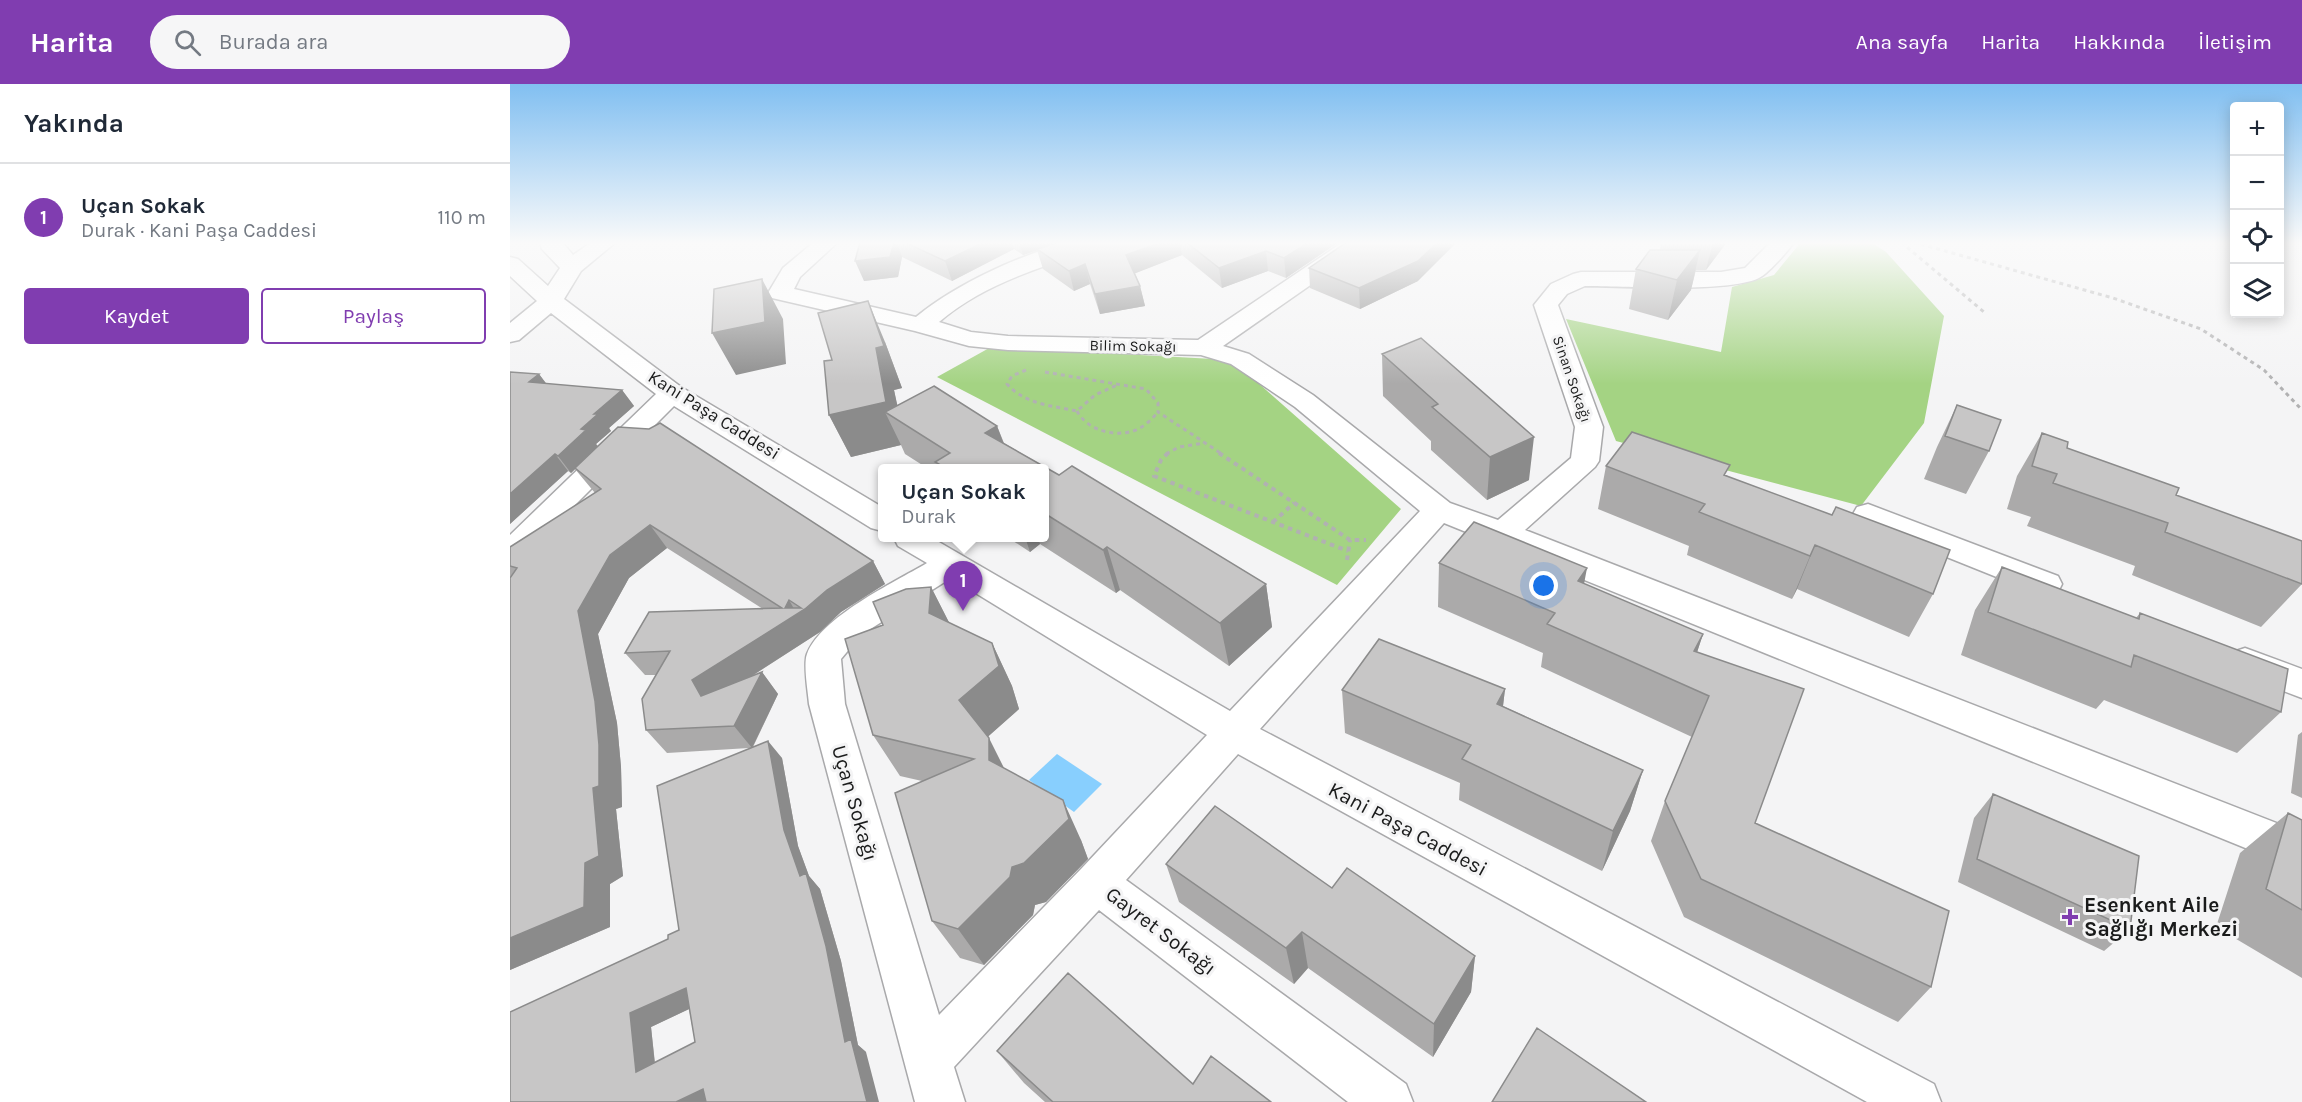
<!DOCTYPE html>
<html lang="tr">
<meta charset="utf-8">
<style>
body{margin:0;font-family:Karla,sans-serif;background:#f6f6f7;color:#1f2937}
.controls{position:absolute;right:18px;top:18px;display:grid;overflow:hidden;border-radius:6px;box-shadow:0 3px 15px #0003}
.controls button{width:54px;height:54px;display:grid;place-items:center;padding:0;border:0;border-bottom:2px solid #e0e1e3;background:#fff;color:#1f2937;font:30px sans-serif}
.you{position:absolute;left:1034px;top:502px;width:21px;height:21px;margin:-15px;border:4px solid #fff;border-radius:50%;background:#1a73e8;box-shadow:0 0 0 9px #1a73e833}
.badge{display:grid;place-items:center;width:39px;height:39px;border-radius:50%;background:#803db0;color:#fff;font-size:20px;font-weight:700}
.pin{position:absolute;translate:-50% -50px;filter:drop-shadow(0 2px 3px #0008)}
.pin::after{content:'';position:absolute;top:32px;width:21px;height:18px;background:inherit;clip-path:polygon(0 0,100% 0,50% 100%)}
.popup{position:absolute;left:368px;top:380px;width:171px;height:78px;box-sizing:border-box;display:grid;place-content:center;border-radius:6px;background:#fff;filter:drop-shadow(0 2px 4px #0005);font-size:20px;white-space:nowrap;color:#747a83}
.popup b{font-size:22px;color:#1f2937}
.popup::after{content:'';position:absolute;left:50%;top:100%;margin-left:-12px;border:12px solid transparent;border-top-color:#fff}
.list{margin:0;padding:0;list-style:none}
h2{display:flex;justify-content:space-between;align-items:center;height:78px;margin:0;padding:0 24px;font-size:26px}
h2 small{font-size:20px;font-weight:400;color:#747a83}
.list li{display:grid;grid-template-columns:39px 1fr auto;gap:18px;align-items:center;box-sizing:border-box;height:108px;padding:0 24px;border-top:2px solid #e0e1e3}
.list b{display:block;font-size:22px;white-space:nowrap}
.list p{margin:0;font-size:20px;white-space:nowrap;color:#747a83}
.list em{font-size:20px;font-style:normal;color:#747a83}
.actions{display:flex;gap:12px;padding:18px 24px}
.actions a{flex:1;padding:14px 0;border:2px solid #803db0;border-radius:6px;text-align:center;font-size:21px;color:#803db0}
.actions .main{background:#803db0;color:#fff}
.icon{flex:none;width:33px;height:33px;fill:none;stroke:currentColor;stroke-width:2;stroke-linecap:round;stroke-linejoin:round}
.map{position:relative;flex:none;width:1792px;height:1018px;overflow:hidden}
header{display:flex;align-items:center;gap:36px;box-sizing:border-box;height:84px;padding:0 30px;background:#803db0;color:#fff}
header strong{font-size:28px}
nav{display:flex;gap:33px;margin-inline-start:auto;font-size:21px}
.search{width:420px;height:54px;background:#f6f6f7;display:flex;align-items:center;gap:15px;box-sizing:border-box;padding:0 21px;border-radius:33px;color:#747a83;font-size:22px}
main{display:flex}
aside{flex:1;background:#fff}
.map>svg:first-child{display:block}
</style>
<header>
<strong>Harita</strong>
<div class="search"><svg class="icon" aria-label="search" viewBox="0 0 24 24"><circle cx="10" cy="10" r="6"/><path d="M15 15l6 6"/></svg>Burada ara</div>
<nav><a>Ana sayfa</a><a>Harita</a><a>Hakkında</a><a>İletişim</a></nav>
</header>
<main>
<aside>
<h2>Yakında<small></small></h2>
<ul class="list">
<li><span class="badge">1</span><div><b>Uçan Sokak</b><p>Durak · Kani Paşa Caddesi</p></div><em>110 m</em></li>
</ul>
<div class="actions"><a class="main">Kaydet</a><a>Paylaş</a></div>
</aside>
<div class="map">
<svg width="1792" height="1018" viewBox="0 0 1792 1018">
<rect width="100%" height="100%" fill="#f4f4f5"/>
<!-- green -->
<path fill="#a4d383" d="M1291,158H1361L1376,168L1434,232L1414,339L1351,422L1106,357L1056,235L1211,268L1222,203L1264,191Z
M481,263L722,276L891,425L827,501L427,293Z"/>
<!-- water -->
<path fill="#88cffe" d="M547,670L592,700L564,728L519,696Z"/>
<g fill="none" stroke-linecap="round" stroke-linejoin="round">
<!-- minor casing -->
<g stroke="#a9a9ab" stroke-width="3">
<path id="minor" d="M30,158H52L63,171L82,158H106L71,187L54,215L171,303L372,423V447L361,444L164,322L30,456L11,479L0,482V451L146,310L41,229L9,256L0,258V239L27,217L0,192V173L8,175L38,202L50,184L32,165Z
M304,158H328L290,193L284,205L406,233C446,200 511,170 561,158C571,156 583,158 594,158L591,163C535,182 474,199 429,238L461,248L498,252L688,256L833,158H858L855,163L713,262L739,270L803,311L940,419L988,436L1061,374L1065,343L1024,221L1041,200L1063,190L1071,188H1211L1235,184L1261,158H1284C1279,166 1258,190 1249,194C1218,209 1113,202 1075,202L1057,210L1048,221L1093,343L1089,377L1085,383L1015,446L1792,749V787L934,439L750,645L1424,1000L1431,1018H1357L728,670L616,796L896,1000L903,1018H838L589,826L444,983L455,1018H405L299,620C298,608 293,580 297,570C311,533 383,499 417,479L388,462L384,454H422L720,627L910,427L785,323L721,280L691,271L498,266L459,262L405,247L262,214L258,209L273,184ZM441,494L697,651L571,785L429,931L335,620L331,575L351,551Z
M1358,420L1548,492L1552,500L1548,508L1536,512L1524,508L1347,437L1343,430L1347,423Z
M1735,564L1792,585V614L1723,588L1717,578L1723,568Z"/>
</g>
<!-- path-far1 -->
<path stroke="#b1b1b2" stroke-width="3" stroke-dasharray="4 4" stroke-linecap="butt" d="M1391,158L1474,228
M1403,158L1603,214L1691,245L1754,286L1792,326
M516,286L502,292L497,300C514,320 543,322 567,327L585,311L607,301
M535,288L636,305L648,319V328L712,370
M567,327C578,348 610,355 630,344C637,340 643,334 648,328
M656,370L669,363L694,359"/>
<!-- path -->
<path stroke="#b1b1b2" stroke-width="4" stroke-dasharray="4.5 4.5" stroke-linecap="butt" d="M658,369L651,376L644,392L838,467
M709,369L840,456H856
M763,438L784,419
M837,476L840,456"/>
<!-- minor -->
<use href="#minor" fill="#fff" fill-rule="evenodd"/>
</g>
<!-- wall -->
<path fill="#abaaaa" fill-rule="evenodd" d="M350,158H829L776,194L758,187L712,204L672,171L625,189L630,202L635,222L590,230L580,200L564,207L533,185L527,166L513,171L504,165L442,197L392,173L388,193L354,197Z
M1145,158H1217L1196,186H1186L1181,206L1158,236L1119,225L1126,185L1150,166L1151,159Z
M799,184L908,197L850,225L800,204Z
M375,258L392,304L384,306L387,321L487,342L494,359L549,391L756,500L762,543L719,582L610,506L606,509L530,460L520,468L497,453H534V384H417L395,370L391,361L341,373L319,331L322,276Z
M872,270L1019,396L977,416L921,366V357L873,312Z
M0,288L29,290L36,300L112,306L124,322L99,344L101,347L86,360L88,362L363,477L375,500L331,528L310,548L242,592L252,588L268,610L243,663L272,674L288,762L299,792L310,805L331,877L348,961L356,968L0,1018L158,855L169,846L239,664L157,669L136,646L146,591H135L115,569L253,525L157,464L119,494L88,550L107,639L111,683L112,723L106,725L113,792L100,800V843L0,886V463L85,409L65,385L61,389L58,387L0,440ZM179,925L185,958L145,979L141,943Z
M1447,321L1479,367L1456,410L1414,395L1427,363Z
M1532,349L1557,364L1666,411L1792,500L1751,543L1622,491L1625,482L1517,442L1521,433L1497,425L1507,392Z
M1096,382L1216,391L1423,510L1399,553L1287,505L1282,515L1177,471L1179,462L1088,425Z
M929,479L1074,500L1193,550L1187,568L1245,739L1421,903L1388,938L1174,833L1141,757L1155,717L1182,653L1031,583L1033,569L928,523Z
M1492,483L1626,534L1630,529L1771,628L1727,669L1594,616L1586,625L1451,571L1465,526Z
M421,503L439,539L482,559L502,602L509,625L477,653L494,685L571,756L578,775L536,818L525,821L523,831L474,881L450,874L422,837L412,697L390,692L363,651Z
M995,605L993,622L1133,686L1120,727L1092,787L949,716L950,699L835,649L832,606Z
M1792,648V714L1781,709L1788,651Z
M1483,710L1620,845L1594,867L1448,798L1464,734Z
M1778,729L1792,736V894L1706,843L1730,769Z
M656,780L822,804L965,872L961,908L923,973L798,884L784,900L669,818Z
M487,967L683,1000L761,1018H535L514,999Z"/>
<!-- shaded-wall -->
<path fill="#8b8b8b" d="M384,158H387L392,173L388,193L354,197L345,177Z
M474,158H502L504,165L442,197L435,177Z
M509,158H554L513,171Z
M652,158H670L672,171L621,191L616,171Z
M799,158H829L776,194L774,174Z
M928,158H947L908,197L850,225L849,204Z
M1203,158H1217L1196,186Z
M1190,166L1181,206L1158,236L1167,196Z
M756,167L758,187L712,204L709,184Z
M575,180L580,200L564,207L559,187Z
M252,195L273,235L276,280L226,291L202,249Z
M630,202L635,222L590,230L585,210Z
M358,217L375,258L392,304L384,306L391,338L375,328L391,361L341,373L319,331L366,264Z
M29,290L42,307L19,298Z
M112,306L124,322L99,344L101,347L86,360L88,363L61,389L48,372L84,330Z
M487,342L503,384L475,349Z
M1024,353L1019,396L977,416L980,373Z
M45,370L58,387L0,440V410Z
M140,441L157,464L119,494L88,550L107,639L111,683L112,723L106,725L113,792L100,800V843L0,886V854L75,779L83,704L68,527L100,471Z
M515,453H528L530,460L520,468Z
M1305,461L1287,505L1282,515L1300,472Z
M597,463L610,506L606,509L593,466Z
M363,477L375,500L331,528L310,548L201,618L191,612L182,596L275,524L279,516L287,530L317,506Z
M1077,484L1069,527L1068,497Z
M756,500L762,543L719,582L710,539Z
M421,503L443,546L419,529Z
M1193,550L1179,593L1184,567Z
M482,559L502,602L509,625L472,658L449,616Z
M252,588L268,610L242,664L224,642Z
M995,605L990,647L987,620Z
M479,654L500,696L479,676Z
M258,657L272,674L288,762L299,792L310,805L331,877L348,961L356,968L369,1018H357L335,958L290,792L274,746Z
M1133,686L1120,727L1092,787L1103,747Z
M553,716L571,756L578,775L536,818L525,821L523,831L474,881L448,845L502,783Z
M792,848L798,884L784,900L776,864Z
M965,872L961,908L923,973L924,940Z
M176,904L194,918L141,943L147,1001L126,988L120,929Z
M193,1005L211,1018H166Z"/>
<!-- building -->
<path fill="#c7c6c6" stroke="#8b8b8b" stroke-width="1.5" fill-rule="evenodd" d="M350,158H384L380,173L345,177Z
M394,158H474L435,177Z
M550,158H652L616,171L630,202L585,210L575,180L559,187L527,165Z
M676,158H799L774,174L756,167L709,184Z
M837,158H928L908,177L849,204L799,184Z
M1140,166H1190L1167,196L1126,185Z
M252,195L255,238L202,249L204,205Z
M358,217L374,262L366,264L376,318L319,331L314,277L322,276L308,229Z
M911,254L1024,353L980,373L922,323L928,320L872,270Z
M0,288L29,290L19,298L112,306L84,330H88L71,345L76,346L48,372L45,370L0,410Z
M424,302L487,342L475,349L549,391L562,382L756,500L710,539L597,463L593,466L534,429V384H436L425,378L440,369L375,328Z
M1447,321L1491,336L1479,367L1435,352Z
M150,339L363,477L317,506L295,525L182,596L191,612L252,588L224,642L136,646L132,615L160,567L115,569L139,528L272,524L140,441L100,471L68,527L85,617L89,661V702L83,704L89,772L75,779L74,823L0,854V494L7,484L0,482V463L91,405L65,384L108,343L139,345ZM279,516L291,524H275Z
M1122,348L1220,381L1214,391L1322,431L1326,423L1440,466L1423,510L1305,461L1300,472L1189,428L1195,420L1096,382Z
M1532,349L1558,358L1557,364L1669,404L1666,411L1792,457V500L1655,448L1658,439L1543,399L1547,390L1522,382Z
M964,438L1077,484L1068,497L1193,550L1184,567L1294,605L1245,739L1439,827L1421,903L1191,795L1155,717L1199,612L1037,540L1045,529L929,479Z
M1492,483L1629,535L1630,529L1778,585L1771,628L1624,571L1621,583L1478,528Z
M421,503L419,529L482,559L489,582L449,616L479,654V676L553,716L559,735L514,779L502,783L500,793L448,845L422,837L385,709L464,675L363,651L335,555L373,541L363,518L396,505Z
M869,555L995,605L987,620L1133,686L1103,747L952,675L961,661L832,606Z
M258,657L274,746L290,792L296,789L316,862L335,958L341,955L357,1018H196L193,1005L166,1018H0V928L158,855V851L169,846L147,702ZM176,904L185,958L126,988L120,929Z
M1483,710L1629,772L1620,845L1467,775Z
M705,722L822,804L837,784L965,872L924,940L792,848L776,864L656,780Z
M1778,729L1792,736V826L1756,805Z
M558,889L683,1000L701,972L761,1018H543L487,967Z
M1027,944L1136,1018H982Z"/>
<!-- sky -->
<linearGradient id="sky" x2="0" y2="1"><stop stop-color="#81bff1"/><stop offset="0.53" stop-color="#fafafa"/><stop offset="1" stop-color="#fafafa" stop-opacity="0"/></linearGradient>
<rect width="1792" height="300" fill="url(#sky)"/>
<!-- markers -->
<path fill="#803db0" stroke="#f4f4f5" stroke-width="2" d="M1557 824h6v6h6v6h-6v6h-6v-6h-6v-6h6z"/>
<g text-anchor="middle" stroke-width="6" stroke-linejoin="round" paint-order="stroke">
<!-- far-street labels -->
<g font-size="15" fill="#1a1b1b" stroke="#f4f4f5">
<text transform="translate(623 262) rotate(1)" y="5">Bilim Sokağı</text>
<text transform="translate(1062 295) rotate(71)" y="5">Sinan Sokağı</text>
</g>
<!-- street labels -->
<g font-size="18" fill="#1a1b1b" stroke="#f4f4f5">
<text transform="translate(204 331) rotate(32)" y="6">Kani Paşa Caddesi</text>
</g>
<!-- near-street labels -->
<g font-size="21" fill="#1a1b1b" stroke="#f4f4f5">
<text transform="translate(345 719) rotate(74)" y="7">Uçan Sokağı</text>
<text transform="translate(898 745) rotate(28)" y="7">Kani Paşa Caddesi</text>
<text transform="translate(651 847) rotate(37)" y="7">Gayret Sokağı</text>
</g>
<!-- near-poi labels -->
<g font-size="21" font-weight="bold" fill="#1a1b1b" stroke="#f4f4f5" text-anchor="start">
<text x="1574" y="828">Esenkent Aile<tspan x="1574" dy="24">Sağlığı Merkezi</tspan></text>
</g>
</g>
</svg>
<div class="controls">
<button>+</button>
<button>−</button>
<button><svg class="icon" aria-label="locate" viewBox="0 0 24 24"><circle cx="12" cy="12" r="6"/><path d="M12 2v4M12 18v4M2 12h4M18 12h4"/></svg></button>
<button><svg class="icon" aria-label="layers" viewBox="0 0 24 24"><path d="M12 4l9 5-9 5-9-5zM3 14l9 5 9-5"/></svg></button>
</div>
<div class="you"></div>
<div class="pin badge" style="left:453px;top:527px">1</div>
<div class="popup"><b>Uçan Sokak</b>Durak</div>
</div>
</main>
